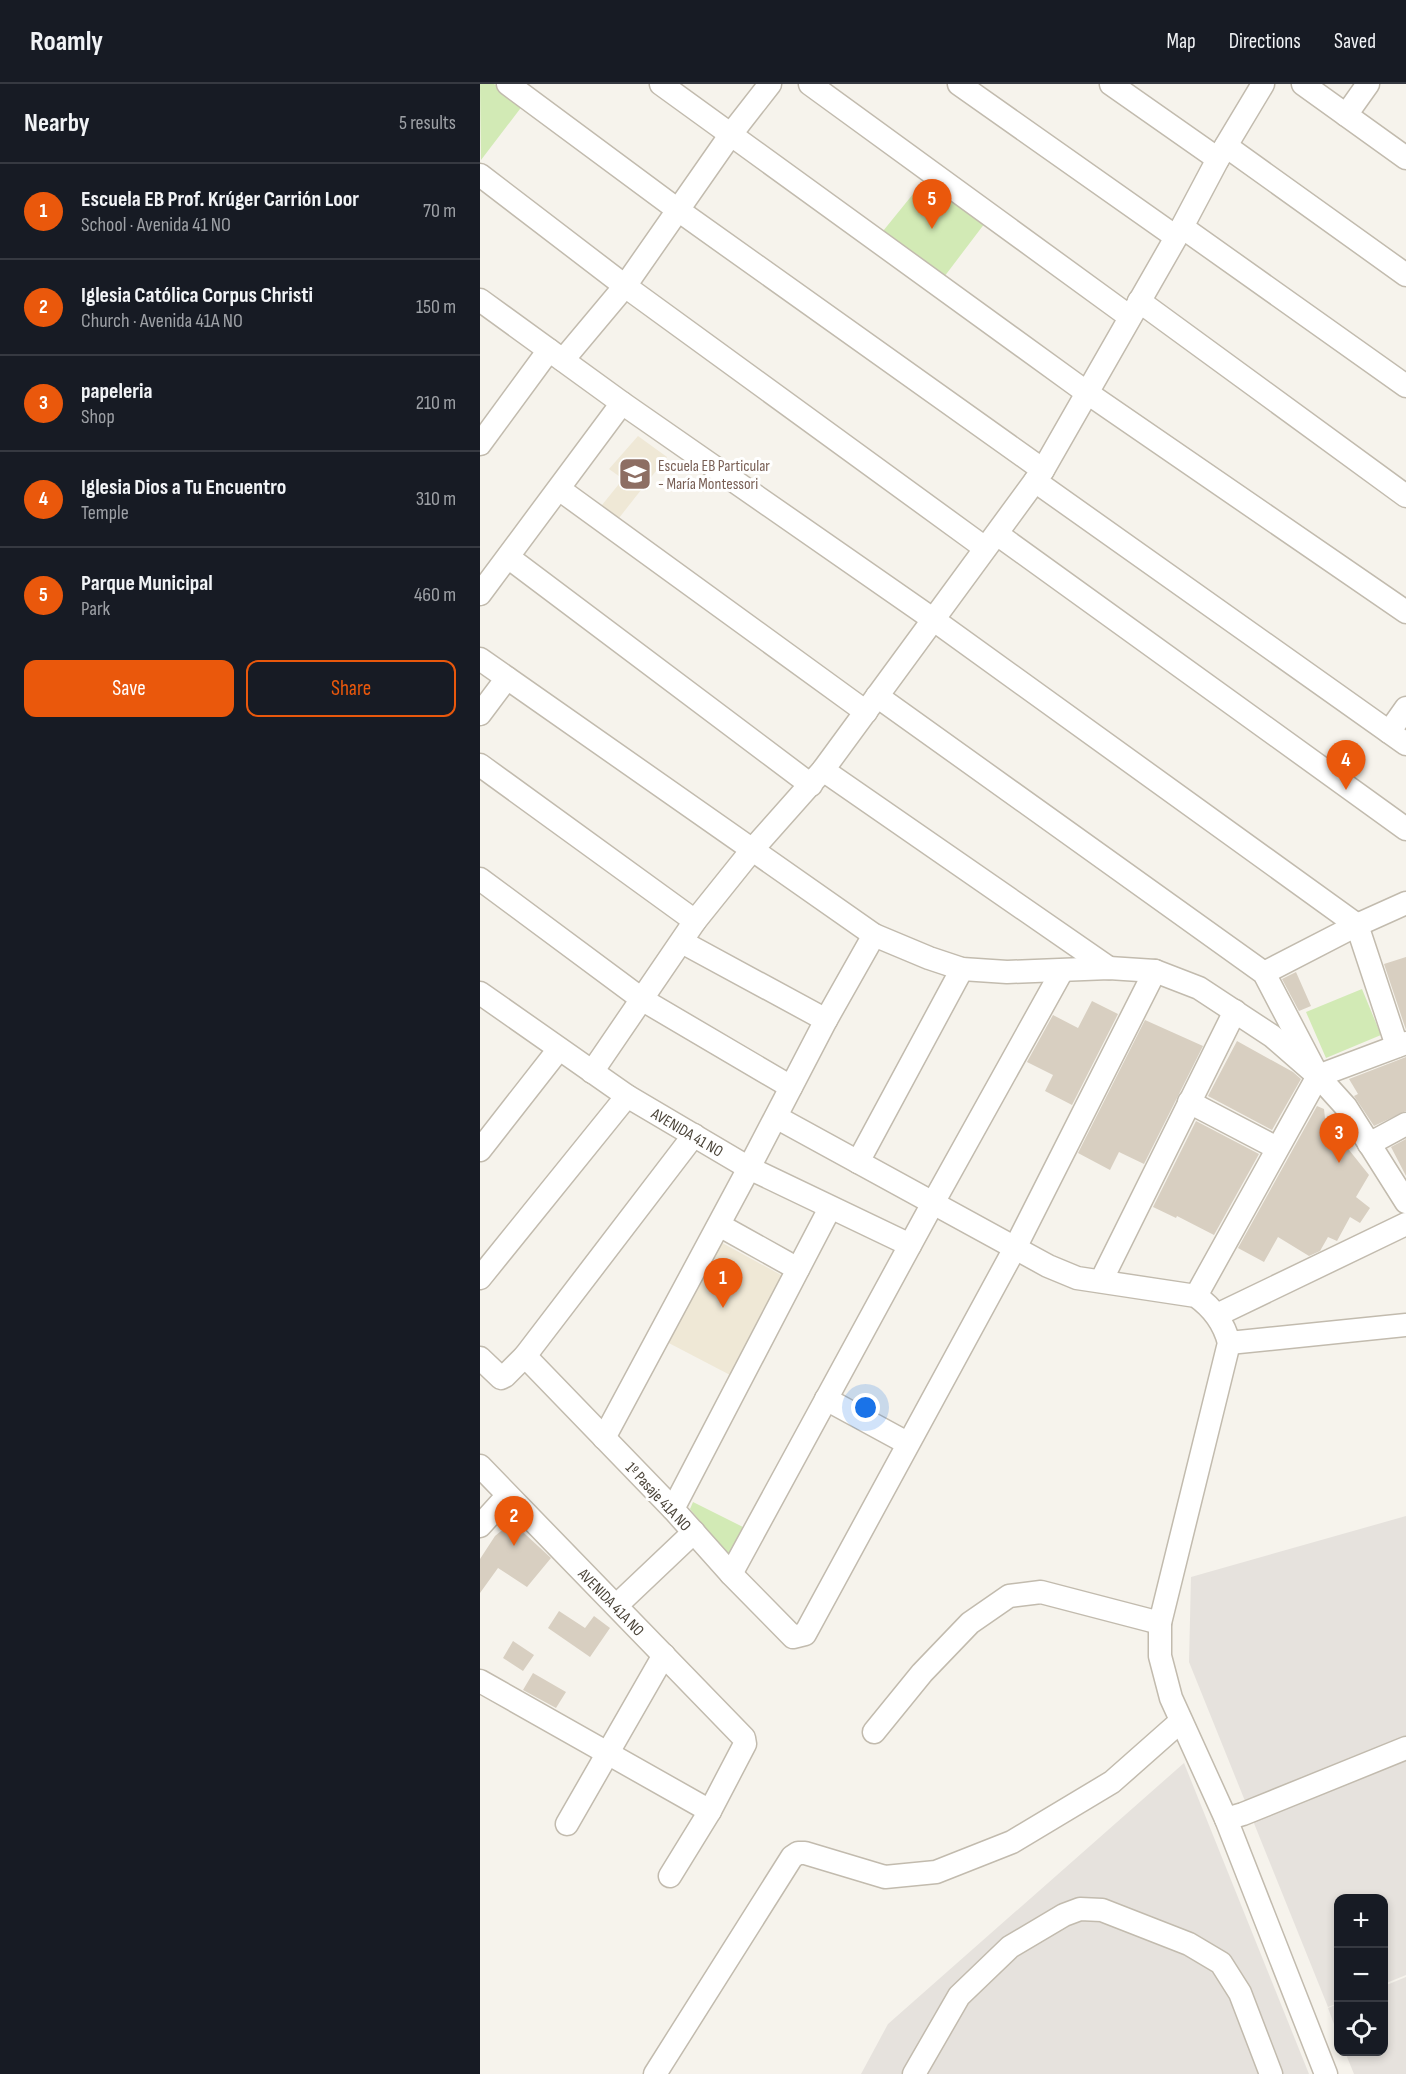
<!DOCTYPE html>
<meta charset="utf-8">
<style>
body{margin:0;font-family:"Sofia Sans Condensed",sans-serif;background:#20242c;color:#f1f3f6}
.controls{position:absolute;right:18px;bottom:18px;display:grid;overflow:hidden;border-radius:12px;box-shadow:0 3px 9px #0003}
.controls button{width:54px;height:54px;display:grid;place-items:center;padding:0;border:0;border-bottom:2px solid #363941;background:#171b24;color:#f1f3f6;font:30px sans-serif}
.you{position:absolute;left:386px;top:1324px;width:21px;height:21px;margin:-15px;border:4px solid #fff;border-radius:50%;background:#1a73e8;box-shadow:0 0 0 9px #1a73e833}
.badge{display:grid;place-items:center;width:39px;height:39px;border-radius:50%;background:#ea580c;color:#fff;font-size:20px;font-weight:700}
.pin{position:absolute;translate:-50% -50px;filter:drop-shadow(0 2px 3px #0008)}
.pin::after{content:'';position:absolute;top:32px;width:21px;height:18px;background:inherit;clip-path:polygon(0 0,100% 0,50% 100%)}
.list{margin:0;padding:0;list-style:none}
h2{display:flex;justify-content:space-between;align-items:center;height:78px;margin:0;padding:0 24px;font-size:26px}
h2 small{font-size:20px;font-weight:400;color:#9ea1a6}
.list li{display:grid;grid-template-columns:39px 1fr auto;gap:18px;align-items:center;box-sizing:border-box;height:96px;padding:0 24px;border-top:2px solid #363941}
.list b{display:block;font-size:22px;white-space:nowrap}
.list p{margin:0;font-size:20px;white-space:nowrap;color:#9ea1a6}
.list em{font-size:20px;font-style:normal;color:#9ea1a6}
.actions{display:flex;gap:12px;padding:18px 24px}
.actions a{flex:1;padding:14px 0;border:2px solid #ea580c;border-radius:12px;text-align:center;font-size:21px;color:#ea580c}
.actions .main{background:#ea580c;color:#fff}
.icon{flex:none;width:33px;height:33px;fill:none;stroke:currentColor;stroke-width:2;stroke-linecap:round;stroke-linejoin:round}
.map{position:relative;flex:none;width:926px;height:1990px;overflow:hidden}
header{display:flex;align-items:center;gap:36px;box-sizing:border-box;height:84px;padding:0 30px;background:#171b24;border-bottom:2px solid #363941}
header strong{font-size:28px}
nav{display:flex;gap:33px;margin-inline-start:auto;font-size:21px}
main{display:flex}
aside{flex:1;background:#171b24}
.map>svg:first-child{display:block}
</style>
<header>
<strong>Roamly</strong>
<nav><a>Map</a><a>Directions</a><a>Saved</a></nav>
</header>
<main>
<aside>
<h2>Nearby<small>5 results</small></h2>
<ul class="list">
<li><span class="badge">1</span><div><b>Escuela EB Prof. Krúger Carrión Loor</b><p>School · Avenida 41 NO</p></div><em>70 m</em></li>
<li><span class="badge">2</span><div><b>Iglesia Católica Corpus Christi</b><p>Church · Avenida 41A NO</p></div><em>150 m</em></li>
<li><span class="badge">3</span><div><b>papeleria</b><p>Shop</p></div><em>210 m</em></li>
<li><span class="badge">4</span><div><b>Iglesia Dios a Tu Encuentro</b><p>Temple</p></div><em>310 m</em></li>
<li><span class="badge">5</span><div><b>Parque Municipal</b><p>Park</p></div><em>460 m</em></li>
</ul>
<div class="actions"><a class="main">Save</a><a>Share</a></div>
</aside>
<div class="map">
<svg width="926" height="1990" viewBox="0 0 926 1990">
<rect width="100%" height="100%" fill="#f6f3ec"/>
<!-- industrial -->
<path fill="#e6e2dd" d="M926,1432V1891L904,1900V1814H858V1919L848,1923L709,1578L711,1493Z
M704,1679L829,1990H381L408,1940Z
M926,1893V1990H874L865,1968H904V1902Z
M858,1920V1951L848,1924Z"/>
<!-- education -->
<path fill="#efe8d6" d="M158,352L187,373L139,434L122,421L143,395L129,385Z
M235,1155L303,1192L252,1292L183,1256Z"/>
<!-- green -->
<path fill="#d2eab5" d="M0,0H14L43,21L1,76Z
M446,94L505,139L461,197L399,152Z
M882,905L901,951L846,974L826,928Z
M213,1418L263,1443L248,1471L210,1425Z"/>
<!-- building -->
<path fill="#d8cfc1" d="M926,873V946L904,880Z
M816,888L831,922L819,927L802,895Z
M612,917L638,930L592,1021L565,1007L573,991L547,978L573,931L598,944Z
M665,936L723,962L664,1080L639,1068L630,1086L598,1069Z
M757,957L813,988L821,995L792,1046L728,1012Z
M926,973V1027L894,1042L874,1012L878,1010L869,995Z
M837,1022L844,1025L845,1034L850,1042L889,1091L876,1113L890,1124L880,1139L870,1133L857,1157L848,1153L840,1167L829,1172L798,1153L784,1178L758,1164Z
M716,1037L779,1070L734,1151L697,1132L696,1134L673,1123Z
M926,1055V1092L911,1063Z
M32,1438L71,1474L47,1503L18,1484L0,1509V1475L15,1452Z
M79,1527L105,1544L114,1532L130,1544L110,1573L68,1544Z
M33,1557L54,1571L43,1587L23,1574Z
M53,1589L86,1608L76,1624L43,1606Z"/>
<g fill="none" stroke-linecap="round" stroke-linejoin="round">
<!-- minor casing -->
<g stroke="#c2bbae" stroke-width="25">
<g id="minor">
<path d="M28,0L198,126L563,386"/>
<path d="M181,0L606,308L926,528"/>
<path d="M330,0L650,233"/>
<path d="M479,0L696,153"/>
<path d="M631,0L738,75"/>
<path d="M823,0L926,74"/>
<path d="M866,31L888,0"/>
<path d="M746,62L926,191"/>
<path d="M0,91L145,202L505,464"/>
<path d="M702,143L926,302"/>
<path d="M0,216L142,319L454,536L877,841L917,962"/>
<path d="M659,217L926,412"/>
<path d="M83,276L145,202L251,50L290,0"/>
<path d="M0,360L69,266"/>
<path d="M555,397L926,660"/>
<path d="M79,405L386,628"/>
<path d="M517,450L926,745"/>
<path d="M28,473L331,701"/>
<path d="M0,510L142,319"/>
<path d="M0,575L394,851L449,874L482,885L527,888L629,884L675,887L719,904L792,952L838,992"/>
<path d="M397,612L784,889L838,992L866,1023L926,1118"/>
<path d="M0,630L27,594"/>
<path d="M909,648L926,624"/>
<path d="M0,681L215,837"/>
<path d="M343,686L629,884"/>
<path d="M0,795L163,916L311,1003"/>
<path d="M202,858L346,936"/>
<path d="M784,889L877,841L926,819"/>
<path id="s1" d="M0,909L147,1012L269,1084L430,1161"/>
<path d="M112,988L215,837L272,766L343,686L563,386L702,143L738,75L783,0"/>
<path d="M709,1018L797,1064"/>
<path d="M296,1033L568,1182L597,1194L716,1212C733,1224 744,1239 749,1259L680,1539V1572L691,1614L746,1735L846,1990"/>
<path d="M889,1060L926,1040"/>
<path d="M0,1066L79,965"/>
<path d="M378,1078L482,885"/>
<path d="M239,1141L318,1185"/>
<path d="M0,1194L147,1012"/>
<path d="M621,1197L755,927"/>
<path d="M716,1212L838,992L926,959"/>
<path d="M737,1231L926,1140"/>
<path d="M749,1259L926,1241"/>
<path d="M45,1272L193,1425L251,1490L313,1553L325,1550L535,1164L675,887"/>
<path d="M0,1274L21,1294L25,1292L45,1272L214,1051"/>
<path d="M346,1315L427,1359"/>
<path d="M124,1354L269,1084L346,936L394,851"/>
<path id="s2" d="M0,1382L264,1654L265,1660L230,1727L190,1792"/>
<path d="M193,1425L350,1124"/>
<path d="M0,1442L27,1412"/>
<path d="M251,1490L453,1119L582,887"/>
<path d="M137,1521L214,1448"/>
<path d="M0,1597L230,1727"/>
<path d="M394,1648L442,1589L490,1539L529,1512L561,1508L680,1539"/>
<path d="M746,1735L763,1730L926,1664"/>
<path d="M87,1740L184,1571"/>
<path d="M175,1990L312,1773L318,1769H325L405,1793L456,1788L532,1758L632,1698L701,1637"/>
<path d="M434,1990L479,1912L530,1863L584,1831L600,1825L622,1826L709,1860L741,1879L760,1909L791,1990"/>
</g>
</g>
<!-- minor -->
<use href="#minor" stroke="#fff" stroke-width="22"/>
</g>
<!-- icons -->
<defs>
<g id="school-square" transform="scale(1.725)"><rect x="-9" y="-9" width="18" height="18" rx="4" fill="#8d6e63" stroke="#fff"/><path d="M0-5L7-2L0 1L-7-2ZM-4 1L0 2.5L4 1V4Q0 6-4 4Z" fill="#fff"/></g>
</defs>
<g fill-rule="evenodd">
<use href="#school-square" x="155" y="390"/>
</g>
<g text-anchor="middle" stroke-width="6" stroke-linejoin="round" paint-order="stroke">
<!-- education labels -->
<g font-size="16" fill="#785e54" stroke="#fff" text-anchor="start">
<text x="178" y="387">Escuela EB Particular<tspan x="178" dy="18">- María Montessori</tspan></text>
</g>
<!-- street labels -->
<g font-size="16" fill="#4b4439" stroke="#fff">
<text dy="6" stroke="none"><textPath href="#s1" startOffset="250">AVENIDA 41 NO</textPath></text>
<text transform="translate(179 1412) rotate(47)" y="6">1º Pasaje 41A NO</text>
<text dy="6" stroke="none"><textPath href="#s2" startOffset="189">AVENIDA 41A NO</textPath></text>
</g>
</g>
</svg>
<div class="controls">
<button>+</button>
<button>−</button>
<button><svg class="icon" aria-label="locate" viewBox="0 0 24 24"><circle cx="12" cy="12" r="6"/><path d="M12 2v4M12 18v4M2 12h4M18 12h4"/></svg></button>
</div>
<div class="you"></div>
<div class="pin badge" style="left:243px;top:1224px">1</div>
<div class="pin badge" style="left:34px;top:1462px">2</div>
<div class="pin badge" style="left:859px;top:1079px">3</div>
<div class="pin badge" style="left:866px;top:706px">4</div>
<div class="pin badge" style="left:452px;top:145px">5</div>
</div>
</main>
